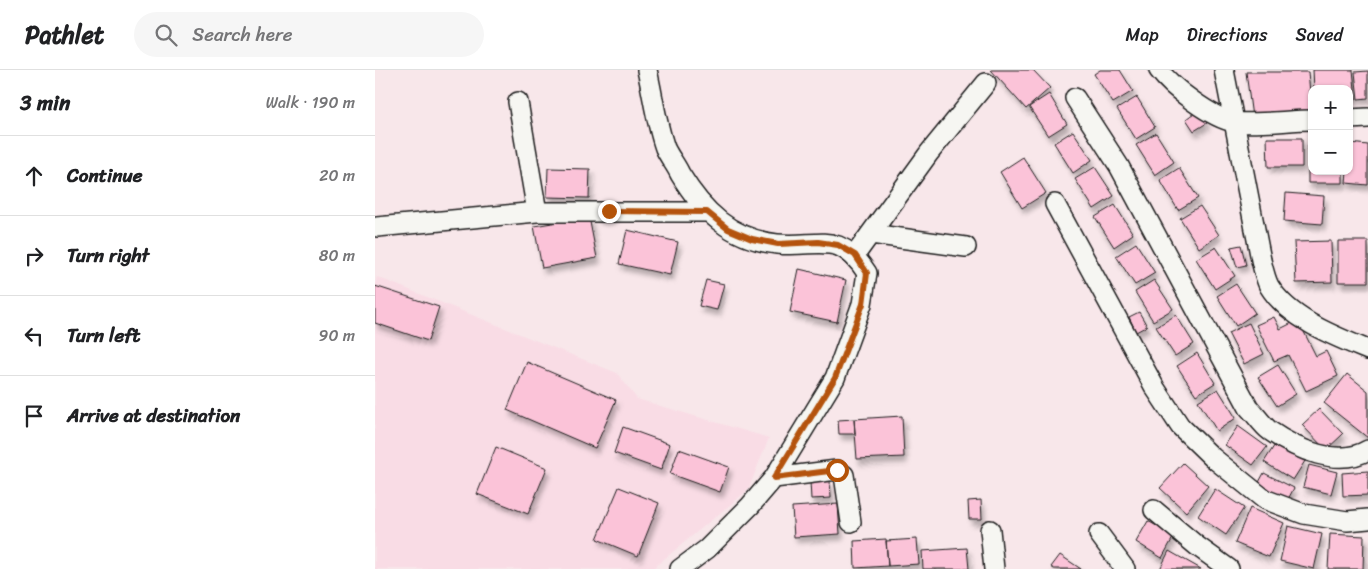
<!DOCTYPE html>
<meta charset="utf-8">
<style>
body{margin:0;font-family:Sriracha,sans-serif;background:#f6f6f6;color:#202124}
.controls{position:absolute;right:15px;top:15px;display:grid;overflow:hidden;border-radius:10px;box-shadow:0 1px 4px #0004}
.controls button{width:45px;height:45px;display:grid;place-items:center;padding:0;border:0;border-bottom:1px solid #e0e0e0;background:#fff;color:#202124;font:25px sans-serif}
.stop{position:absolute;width:15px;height:15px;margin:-11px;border:4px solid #b45309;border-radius:50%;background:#fff}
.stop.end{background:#b45309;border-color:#fff;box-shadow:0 1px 5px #0008}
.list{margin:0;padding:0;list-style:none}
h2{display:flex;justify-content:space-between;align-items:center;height:65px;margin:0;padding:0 20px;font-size:21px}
h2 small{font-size:16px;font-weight:400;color:#757577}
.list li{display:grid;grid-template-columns:32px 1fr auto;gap:15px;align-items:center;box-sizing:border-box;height:80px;padding:0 20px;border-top:1px solid #e0e0e0}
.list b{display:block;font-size:19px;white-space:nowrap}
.list em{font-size:16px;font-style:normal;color:#757577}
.icon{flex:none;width:28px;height:28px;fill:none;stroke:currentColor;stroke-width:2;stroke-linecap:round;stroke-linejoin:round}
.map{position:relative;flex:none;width:993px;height:499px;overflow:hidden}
header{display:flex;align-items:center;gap:30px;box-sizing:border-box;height:70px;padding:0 25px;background:#fff;border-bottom:1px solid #e0e0e0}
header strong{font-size:24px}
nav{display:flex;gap:28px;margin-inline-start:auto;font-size:18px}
.search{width:350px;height:45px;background:#f6f6f6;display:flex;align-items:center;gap:12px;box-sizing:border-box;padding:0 18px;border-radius:28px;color:#757577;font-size:19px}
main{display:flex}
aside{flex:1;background:#fff}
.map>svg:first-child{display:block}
</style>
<header>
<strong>Pathlet</strong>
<div class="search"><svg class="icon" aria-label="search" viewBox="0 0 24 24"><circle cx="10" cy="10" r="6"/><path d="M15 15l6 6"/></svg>Search here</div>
<nav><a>Map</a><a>Directions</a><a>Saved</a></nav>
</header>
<main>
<aside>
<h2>3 min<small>Walk · 190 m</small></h2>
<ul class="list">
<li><svg class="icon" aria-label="ahead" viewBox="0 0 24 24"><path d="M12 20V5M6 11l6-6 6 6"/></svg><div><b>Continue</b></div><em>20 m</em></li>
<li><svg class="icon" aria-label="right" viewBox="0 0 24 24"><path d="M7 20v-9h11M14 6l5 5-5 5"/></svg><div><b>Turn right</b></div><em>80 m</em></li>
<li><svg class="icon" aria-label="left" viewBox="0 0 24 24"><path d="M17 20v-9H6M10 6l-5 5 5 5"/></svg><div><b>Turn left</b></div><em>90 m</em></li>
<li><svg class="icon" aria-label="arrive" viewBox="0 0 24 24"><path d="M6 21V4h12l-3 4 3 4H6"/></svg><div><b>Arrive at destination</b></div></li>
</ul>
</aside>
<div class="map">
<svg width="993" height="499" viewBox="0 0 993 499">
<defs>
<filter id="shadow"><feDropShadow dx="3" dy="5.5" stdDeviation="2.5" flood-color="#0004"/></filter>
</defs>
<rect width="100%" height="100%" fill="#f8e7ea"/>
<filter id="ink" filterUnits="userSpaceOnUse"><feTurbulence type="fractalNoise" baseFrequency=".02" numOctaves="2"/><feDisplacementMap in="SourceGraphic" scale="10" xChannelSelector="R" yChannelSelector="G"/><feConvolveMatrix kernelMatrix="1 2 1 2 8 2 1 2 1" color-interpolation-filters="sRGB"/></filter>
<g filter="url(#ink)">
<!-- built -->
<path fill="#f9dce5" d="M2,207L242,303L262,329L394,368L373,420L277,499H0V214Z"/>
<!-- building -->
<path fill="#fbc3d8" stroke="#1c1c1c" filter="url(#shadow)" d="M616,0H658L675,18L651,39Z
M725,0H745L758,21L738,33L719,4Z
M938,0H978L981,29L974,30V19H939Z
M993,1V28L983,29L980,2Z
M871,2H933L937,43L877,47Z
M674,24L692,54L673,66L654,37Z
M762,27L780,57L761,69L742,39Z
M823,40L832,53L819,61L811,49Z
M698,61L717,90L698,103L679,73Z
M781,63L799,92L780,105L761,75Z
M892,68H927V97H893Z
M975,73L993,75V115L971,113L972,101H974Z
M933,76H937V101H968V113H933Z
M648,87L671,123L647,138L625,102Z
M720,97L739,126L719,139L700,109Z
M173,98L215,99L214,128L172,127Z
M804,98L823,128L803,140L785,110Z
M911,123L949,126L947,154L909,151Z
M740,135L758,164L739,177L720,147Z
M825,136L844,165L824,178L805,148Z
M214,147L222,188L167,198L159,156Z
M252,160L303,172L295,205L244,194Z
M956,171L957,212L921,213L919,172Z
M963,171H993V212H963Z
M761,173L780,203L760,215L741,186Z
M866,175L871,195L862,197L856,177Z
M841,177L860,206L840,219L821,189Z
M424,199L471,210L462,252L415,242Z
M331,210L349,214L342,240L324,236Z
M779,210L798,239L778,251L760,222Z
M861,214L880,243L861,256L842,226Z
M0,216L64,237L53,271L0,253Z
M764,242L772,256L761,262L754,247Z
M801,245L819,274L800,286L781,257Z
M899,247L905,259L923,250L941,286L951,281L963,306L931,321L913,285L899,291L881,255Z
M874,253L889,284L869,294L853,263Z
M822,283L840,313L821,325L802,296Z
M152,292L241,330L220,378L132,340Z
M903,295L921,324L902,336L883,307Z
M972,304L993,321V368L949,333Z
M843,319L861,348L842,361L823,331Z
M944,339L968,364L951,380L927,355Z
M527,346L529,387L482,389L479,349Z
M479,349L480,364H464L463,350Z
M863,356L892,377L878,395L850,375Z
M248,357L295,374L286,400L239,383Z
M901,373L930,391L918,410L889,392Z
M121,377L172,398L153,444L102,424Z
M304,379L354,397L345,422L295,404Z
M808,393L833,416L811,442L785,418Z
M934,395L962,402L956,424L928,417Z
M993,401V425L968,426L967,403Z
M889,403L919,418L912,431L882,416Z
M455,411L456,428L436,429L435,412Z
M244,417L284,433L263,486L222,469Z
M840,419L869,438L851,465L823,446Z
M606,430L607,449H594L593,431Z
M463,434L465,464L419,467L417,437Z
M875,438L909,453L894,487L860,473Z
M773,451L799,466L787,488L761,472Z
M913,456L947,464L939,499L905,491Z
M955,464L989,466L988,499H953Z
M511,469L513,496L480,498L479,471Z
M542,469L544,494L513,496L511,471Z
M592,478L594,499H548L547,481Z
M794,481L826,499H785Z
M685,485L706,499H679L676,497Z"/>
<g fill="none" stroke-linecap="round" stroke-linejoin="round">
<!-- minor casing -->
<g stroke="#1c1c1c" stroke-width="22">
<path id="minor" d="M272,0C278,25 281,53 290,78C294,87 301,95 305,104C328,142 356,169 402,174C445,178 463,159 492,203L487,234L460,308L399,408L375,436L332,479L305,499
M784,0C797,18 837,48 859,52C881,55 914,50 937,50
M849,0L886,190C888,198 890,208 894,216C914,249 959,266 993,280
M700,28L744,96L874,338C881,345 887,355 895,361C921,379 963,398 993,380
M143,32L162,142
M974,49L993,48
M680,134L780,318L805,356L837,387L889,429L929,444L972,451L993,449
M2,157L162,142H332
M496,164L591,177
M480,185L554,83L611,13
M399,408L462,400L469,405L476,452
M779,440L822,476L854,499
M615,460L619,499
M724,464L750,499"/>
</g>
<!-- minor -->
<use href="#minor" stroke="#f6f6f2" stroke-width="19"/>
</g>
</g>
<g fill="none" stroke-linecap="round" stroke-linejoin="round" filter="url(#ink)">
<!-- route -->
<path stroke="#b45309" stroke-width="6" d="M234,141L332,142L353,159L377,169L403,174L443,172L463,175L480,185L492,203L488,234L460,308L399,408L462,400"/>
</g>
</svg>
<div class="controls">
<button>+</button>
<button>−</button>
</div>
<div class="stop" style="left:462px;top:400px"></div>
<div class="stop end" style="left:234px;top:141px"></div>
</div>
</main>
